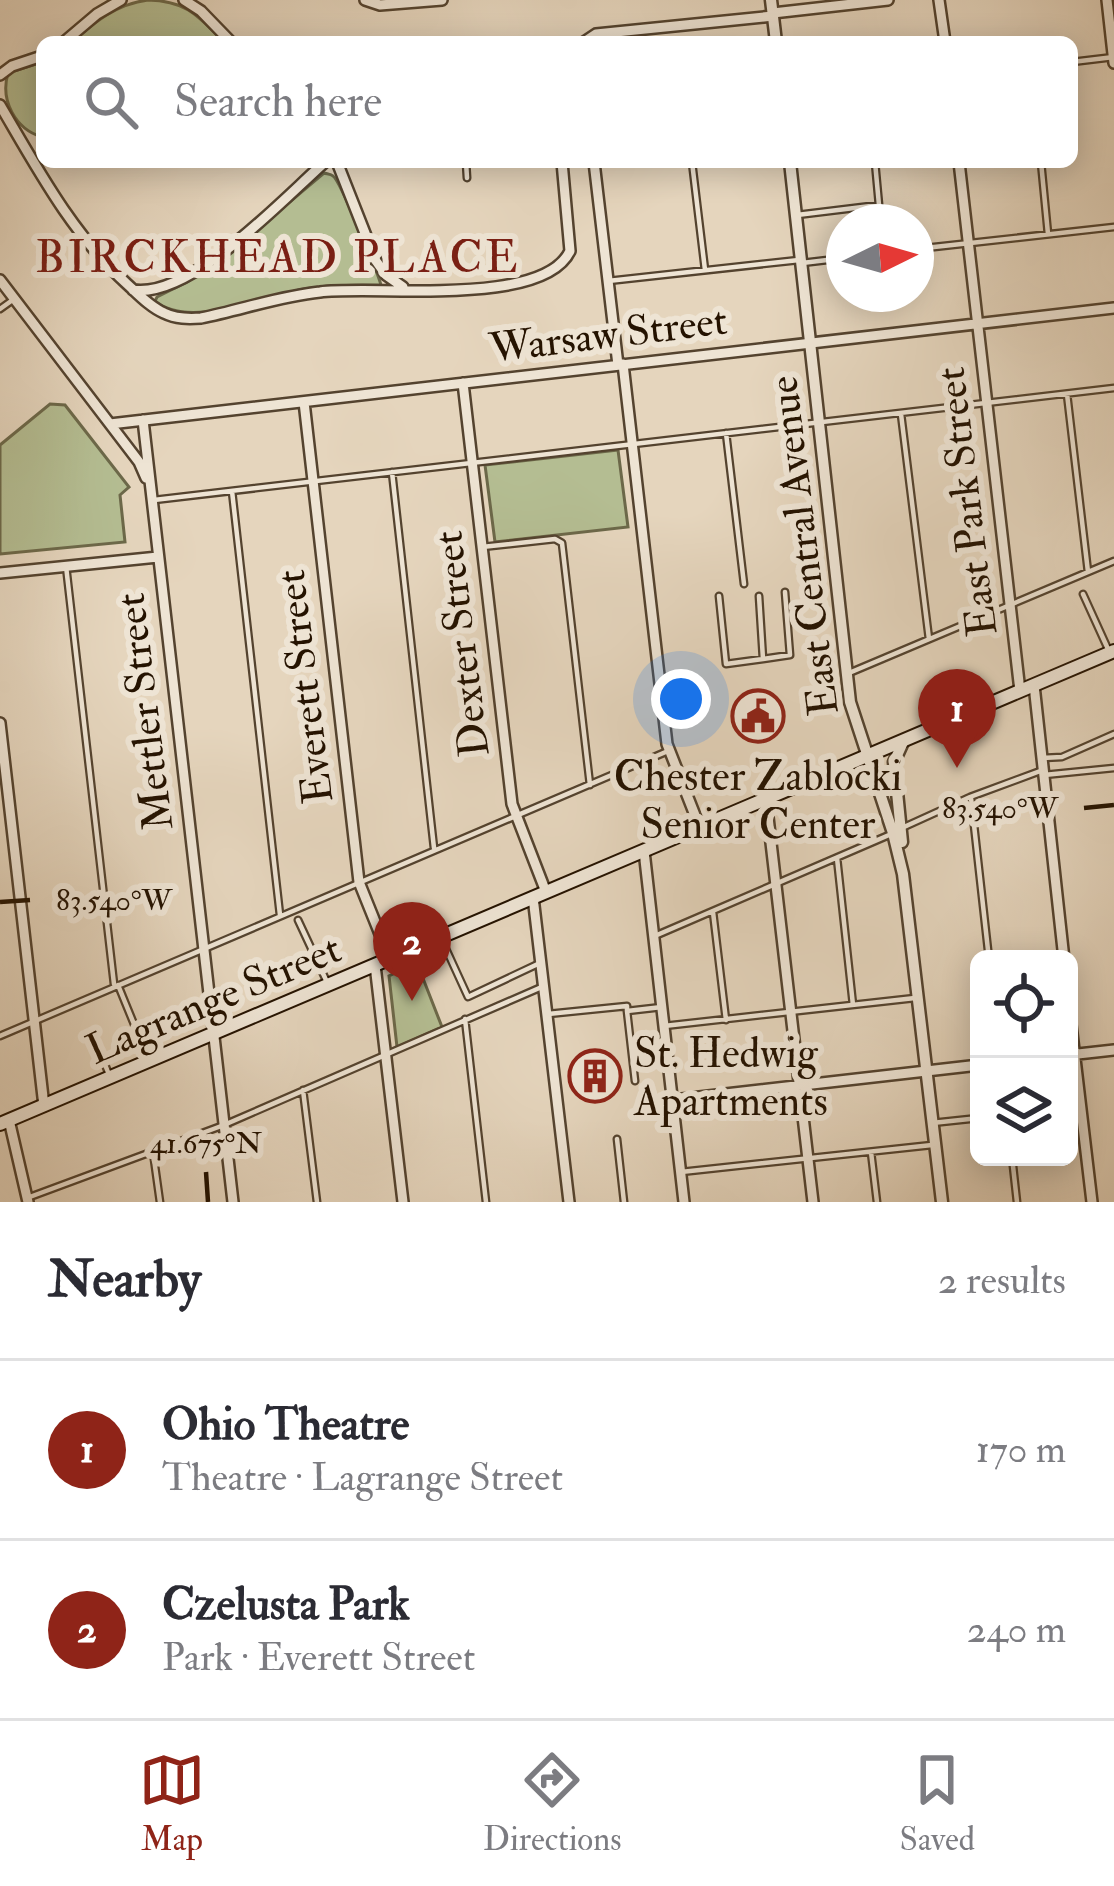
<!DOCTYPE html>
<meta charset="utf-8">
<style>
body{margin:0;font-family:"IM FELL Double Pica",serif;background:#f7f7f7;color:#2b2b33}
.controls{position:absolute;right:36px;bottom:36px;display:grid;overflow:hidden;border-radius:18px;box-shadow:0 6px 30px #0003}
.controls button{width:108px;height:108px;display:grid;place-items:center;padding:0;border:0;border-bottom:3px solid #e1e1e2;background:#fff;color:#2b2b33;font:60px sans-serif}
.compass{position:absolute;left:826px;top:204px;width:108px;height:108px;border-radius:50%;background:#fff;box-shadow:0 6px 30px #0003;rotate:85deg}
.you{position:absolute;left:681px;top:699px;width:42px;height:42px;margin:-30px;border:9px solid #fff;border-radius:50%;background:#1a73e8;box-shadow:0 0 0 18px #1a73e833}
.badge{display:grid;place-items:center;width:78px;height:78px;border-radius:50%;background:#8f2418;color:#fff;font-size:39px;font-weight:700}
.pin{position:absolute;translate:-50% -99px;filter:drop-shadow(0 3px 6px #0008)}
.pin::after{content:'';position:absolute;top:63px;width:42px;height:36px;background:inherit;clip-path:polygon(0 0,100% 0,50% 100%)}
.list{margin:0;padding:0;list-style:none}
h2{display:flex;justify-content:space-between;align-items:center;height:156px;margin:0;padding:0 48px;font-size:51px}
h2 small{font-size:39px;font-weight:400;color:#7c7c81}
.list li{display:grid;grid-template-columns:78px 1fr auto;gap:36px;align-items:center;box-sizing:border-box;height:180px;padding:0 48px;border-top:3px solid #e1e1e2}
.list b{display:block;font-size:45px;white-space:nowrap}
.list p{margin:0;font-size:39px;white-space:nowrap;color:#7c7c81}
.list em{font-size:39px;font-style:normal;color:#7c7c81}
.icon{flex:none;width:66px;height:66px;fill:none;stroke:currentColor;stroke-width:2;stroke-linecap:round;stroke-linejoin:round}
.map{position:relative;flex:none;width:1114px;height:1202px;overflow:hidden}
.search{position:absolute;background:#fff;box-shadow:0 6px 30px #0003;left:36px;right:36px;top:36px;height:132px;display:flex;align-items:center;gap:30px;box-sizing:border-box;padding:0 42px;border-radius:18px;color:#7c7c81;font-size:45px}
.sheet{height:516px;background:#fff}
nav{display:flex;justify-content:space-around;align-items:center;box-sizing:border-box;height:168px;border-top:3px solid #e1e1e2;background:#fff;font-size:33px;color:#7c7c81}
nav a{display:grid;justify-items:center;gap:6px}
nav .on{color:#8f2418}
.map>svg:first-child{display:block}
</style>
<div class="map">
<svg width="1114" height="1202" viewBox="0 0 1114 1202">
<rect width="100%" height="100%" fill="#e5d5bd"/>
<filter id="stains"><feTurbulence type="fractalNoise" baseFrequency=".00167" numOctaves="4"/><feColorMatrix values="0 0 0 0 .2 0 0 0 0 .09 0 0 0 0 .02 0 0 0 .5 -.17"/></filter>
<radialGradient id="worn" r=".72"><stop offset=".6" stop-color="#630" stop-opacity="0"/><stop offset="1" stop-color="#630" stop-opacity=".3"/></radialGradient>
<!-- green -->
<path fill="#b4bd92" stroke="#6c6849" stroke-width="3" d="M148,0C187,1 198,16 224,42H72C95,22 116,4 148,0Z
M42,62V137C15,129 0,100 8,73Z
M324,173C327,174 331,174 333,176C340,180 378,274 381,285C355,285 329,285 304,289C263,296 189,330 155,301L157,297L187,282L216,264Z
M50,404L65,405L129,487L120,495L125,542L0,554V445Z
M618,450L628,527L495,542L485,465Z
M417,963L442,1027L397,1047L389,976Z"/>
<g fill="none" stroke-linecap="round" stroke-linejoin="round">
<!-- service casing -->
<g stroke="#54432f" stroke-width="9">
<path id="service" d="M1072,62L1114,57
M466,162L467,178
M692,162L705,270
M1041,162L1048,234
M797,215L879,205L875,162
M916,249L1114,227
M802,263L844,258
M608,281L799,260
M0,309L14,299
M1067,394L1088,572
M901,414L929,639
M726,433L744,584
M392,472L434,848
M232,491L280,915
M154,500L1114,388
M482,547L555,539L562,543L590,785
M66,566L114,984
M1083,594L1108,649
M719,596L726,664L763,659L759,596
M763,659L790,655L785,592
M849,673L1114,561
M1042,758L1062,757L1114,734
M1044,775L1114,768
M971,798L989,959
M904,827L970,797L1043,770
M837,858L853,1005
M713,912L726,1020
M298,920L326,980
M657,935L889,835
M441,938L468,997L540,963
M118,985L147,1056
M548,1014L627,1006V1011
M465,1019L486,1202
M664,1026L915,998
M0,1036L668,751
M94,1038L108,1072
M635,1081L627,1011L662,1007
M303,1090L317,1202
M932,1123L979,1118
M617,1139L624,1202
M153,1152L160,1202
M871,1152L877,1202
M1012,1157L1017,1202
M681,1172L932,1145
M27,1198L224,1125L544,986"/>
</g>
<!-- minor casing -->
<g stroke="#54432f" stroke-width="14">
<path id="minor" d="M184,0L201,11L231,42
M365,0L380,5L442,0
M939,0L945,42
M1107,0L1114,63
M773,13L888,0
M64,42L97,14L121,0
M584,42L596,34L773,16
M0,75L12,66L42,56
M0,105C37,168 72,234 127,284C138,294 150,307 164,313C176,319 188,319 201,318C241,310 280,296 320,292C376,285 543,308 570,251L562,162
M337,162L376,261L386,275L403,287
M594,162L618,365
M959,162L1020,691
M0,280L139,462L146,478
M133,290C191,299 283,199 325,162
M623,364L667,744L700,828
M463,383L512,804L546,892
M304,402L359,882L390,959
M143,420L233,1202
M110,424L1114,308
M0,573L158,557
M1034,685L1064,959
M0,723L44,1106
M766,800L813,1202
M644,851L684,1202
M533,897L569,1202
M375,965L403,1202
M1069,1008L1092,1202
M1069,1055L1114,1050
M673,1100L979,1065
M9,1120L28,1202"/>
</g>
<!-- tertiary casing -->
<g stroke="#54432f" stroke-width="15">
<path id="tertiary" d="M771,0L776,42
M790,162L850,702L893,833L903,874L942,1202
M902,842L894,762L904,740"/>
</g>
<!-- secondary casing -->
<g stroke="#241200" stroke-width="16">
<path id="secondary" d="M0,1124L1114,651"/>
</g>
<!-- service -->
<use href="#service" stroke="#eee4d4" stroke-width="4.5"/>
<!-- minor -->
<use href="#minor" stroke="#eee4d4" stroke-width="9"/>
<!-- tertiary -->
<use href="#tertiary" stroke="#eee4d4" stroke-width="10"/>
<!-- secondary -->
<use href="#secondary" stroke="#eee4d4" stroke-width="12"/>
</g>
<!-- ticks -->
<path fill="none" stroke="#241200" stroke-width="4.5" d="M1084,808L1114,805M0,902L30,900M206,1172L208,1202"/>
<!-- icons -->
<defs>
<g id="civic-ring" transform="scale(2.7)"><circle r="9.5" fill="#eee4d4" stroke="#8f2418" stroke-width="1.5"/><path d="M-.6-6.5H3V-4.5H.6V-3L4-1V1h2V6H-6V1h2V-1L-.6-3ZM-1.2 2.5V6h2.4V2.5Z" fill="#8f2418"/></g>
<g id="building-ring" transform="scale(2.7)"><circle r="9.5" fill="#eee4d4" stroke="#8f2418" stroke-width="1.5"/><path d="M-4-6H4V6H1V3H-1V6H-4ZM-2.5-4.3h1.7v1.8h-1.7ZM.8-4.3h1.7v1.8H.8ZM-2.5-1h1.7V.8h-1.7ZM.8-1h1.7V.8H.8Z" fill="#8f2418"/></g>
</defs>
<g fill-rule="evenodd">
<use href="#civic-ring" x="758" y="716"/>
<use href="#building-ring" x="595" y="1076"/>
</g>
<g text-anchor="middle" stroke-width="12" stroke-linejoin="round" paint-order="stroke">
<!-- street labels -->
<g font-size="42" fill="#241200" stroke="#eee4d4">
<text transform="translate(608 333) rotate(-7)" y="15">Warsaw Street</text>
<text transform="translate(965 502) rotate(-97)" y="15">East Park Street</text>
<text transform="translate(802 546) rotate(-97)" y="15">East Central Avenue</text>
<text transform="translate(460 644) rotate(-97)" y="15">Dexter Street</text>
<text transform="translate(303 687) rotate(-97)" y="15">Everett Street</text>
<text transform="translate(143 712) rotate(-97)" y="15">Mettler Street</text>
<text transform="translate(213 998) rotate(-23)" y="15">Lagrange Street</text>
</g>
<!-- poi labels -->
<g font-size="42" fill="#241200" stroke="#eee4d4">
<text x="758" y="790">Chester Zablocki<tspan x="758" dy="48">Senior Center</tspan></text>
<text x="634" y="1067" text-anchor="start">St. Hedwig<tspan x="634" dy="48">Apartments</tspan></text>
</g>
<!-- neighbourhood labels -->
<g font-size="45" letter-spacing="3" fill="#7a1f14" stroke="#eee4d4">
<text x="278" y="272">BIRCKHEAD PLACE</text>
</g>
</g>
<g font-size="30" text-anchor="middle" fill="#241200" stroke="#eee4d4" stroke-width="12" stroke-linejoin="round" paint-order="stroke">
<text x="1000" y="818">83.540°W</text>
<text x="114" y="910">83.540°W</text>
<text x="206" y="1153">41.675°N</text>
</g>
<rect width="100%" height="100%" filter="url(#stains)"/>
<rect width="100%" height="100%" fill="url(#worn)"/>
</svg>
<div class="controls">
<button><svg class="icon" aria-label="locate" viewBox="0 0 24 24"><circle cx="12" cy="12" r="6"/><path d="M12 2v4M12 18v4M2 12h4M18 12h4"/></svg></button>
<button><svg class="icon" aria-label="layers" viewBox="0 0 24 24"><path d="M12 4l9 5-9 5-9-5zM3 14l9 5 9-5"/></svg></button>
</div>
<svg class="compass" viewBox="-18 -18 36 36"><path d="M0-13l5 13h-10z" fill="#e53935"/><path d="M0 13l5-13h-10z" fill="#7c7c81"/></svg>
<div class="you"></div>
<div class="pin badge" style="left:957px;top:768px">1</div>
<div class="pin badge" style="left:412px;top:1001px">2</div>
<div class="search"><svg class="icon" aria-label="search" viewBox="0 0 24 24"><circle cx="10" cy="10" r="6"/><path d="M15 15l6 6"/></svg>Search here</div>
</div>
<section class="sheet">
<h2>Nearby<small>2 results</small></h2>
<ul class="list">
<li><span class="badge">1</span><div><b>Ohio Theatre</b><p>Theatre · Lagrange Street</p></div><em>170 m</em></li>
<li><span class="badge">2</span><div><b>Czelusta Park</b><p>Park · Everett Street</p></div><em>240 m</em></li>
</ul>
</section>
<nav>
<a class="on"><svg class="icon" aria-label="map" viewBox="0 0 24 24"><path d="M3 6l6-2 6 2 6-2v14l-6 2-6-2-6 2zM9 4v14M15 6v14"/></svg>Map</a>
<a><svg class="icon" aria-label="directions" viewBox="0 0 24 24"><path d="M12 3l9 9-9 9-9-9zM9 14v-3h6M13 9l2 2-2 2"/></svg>Directions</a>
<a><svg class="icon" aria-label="saved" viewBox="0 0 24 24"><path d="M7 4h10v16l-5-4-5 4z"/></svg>Saved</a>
</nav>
